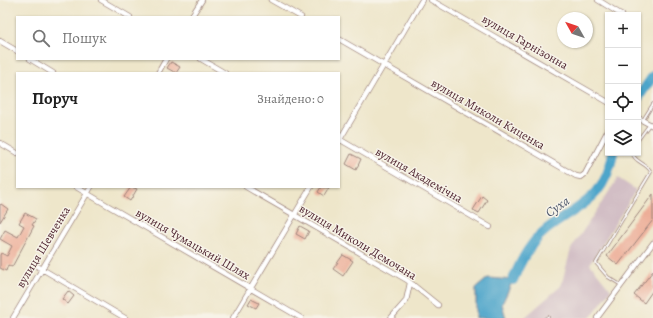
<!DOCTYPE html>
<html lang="uk">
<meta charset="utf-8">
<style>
body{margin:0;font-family:Alegreya,serif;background:#f2f2f2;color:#222}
.controls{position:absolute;right:12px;top:12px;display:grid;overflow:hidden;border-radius:0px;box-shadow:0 1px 3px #0004}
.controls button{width:36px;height:36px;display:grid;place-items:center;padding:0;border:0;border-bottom:1px solid #e0e0e0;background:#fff;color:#222;font:20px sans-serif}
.compass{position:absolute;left:557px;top:12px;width:36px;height:36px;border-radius:50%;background:#fff;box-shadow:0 1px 3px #0004;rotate:310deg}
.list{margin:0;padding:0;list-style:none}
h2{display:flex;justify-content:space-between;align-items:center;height:52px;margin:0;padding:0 16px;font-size:17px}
h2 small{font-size:13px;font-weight:400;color:#767676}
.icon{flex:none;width:22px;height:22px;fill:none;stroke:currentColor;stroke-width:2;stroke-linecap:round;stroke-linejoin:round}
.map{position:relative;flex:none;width:653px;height:318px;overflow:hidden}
.search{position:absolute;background:#fff;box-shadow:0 1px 3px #0004;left:16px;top:16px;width:324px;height:44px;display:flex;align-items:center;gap:10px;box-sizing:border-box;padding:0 14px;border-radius:0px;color:#767676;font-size:15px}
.panel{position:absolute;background:#fff;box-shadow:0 1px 3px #0004;left:16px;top:72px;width:324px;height:116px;border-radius:0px}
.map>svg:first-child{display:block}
</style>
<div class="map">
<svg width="653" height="318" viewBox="0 0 653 318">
<rect width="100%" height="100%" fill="#f7f3e8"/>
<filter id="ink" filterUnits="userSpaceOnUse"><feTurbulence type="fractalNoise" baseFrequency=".025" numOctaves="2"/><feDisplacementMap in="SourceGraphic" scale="8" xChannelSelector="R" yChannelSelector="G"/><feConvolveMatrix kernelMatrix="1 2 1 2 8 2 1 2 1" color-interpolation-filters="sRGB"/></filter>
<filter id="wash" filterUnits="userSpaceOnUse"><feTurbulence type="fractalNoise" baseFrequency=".012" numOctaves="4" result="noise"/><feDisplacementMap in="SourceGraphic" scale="16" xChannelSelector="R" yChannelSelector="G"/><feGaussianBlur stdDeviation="0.9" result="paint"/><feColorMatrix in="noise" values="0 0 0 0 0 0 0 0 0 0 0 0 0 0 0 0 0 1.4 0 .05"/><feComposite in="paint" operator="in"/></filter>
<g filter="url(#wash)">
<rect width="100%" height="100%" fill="#eee6ca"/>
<!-- industrial -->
<path fill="#d2bec5" d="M618,178L636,190L590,264L611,290L590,318H524L561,286L571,249Z"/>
<!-- water -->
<path fill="#4da5ca" stroke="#4c627a" d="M488,278L513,280L502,304L506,318H476V288Z"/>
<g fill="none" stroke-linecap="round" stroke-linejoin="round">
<!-- river -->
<path stroke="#4da5ca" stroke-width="10" d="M638,98L653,76
M513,280C520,262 530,242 547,229C580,204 605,200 613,153"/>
</g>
<g id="blocks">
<!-- building -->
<path fill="#edae98" d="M171,62L180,67L176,73L167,68Z
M351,154L361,159L356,170L346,164Z
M131,187L137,189L130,201L124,197Z
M321,187L329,188L324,196L318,192Z
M653,194V220L618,265L607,256Z
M482,196L487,200L479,213L473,210Z
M1,204L8,209L0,222V205Z
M25,213L36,219L32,225L34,226L12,267L8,265L6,271L0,268V255L1,253L7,256L12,246L0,239L5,230L18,237L24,226L19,223Z
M300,226L309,231L305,239L296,234Z
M343,255L353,261L343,276L333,269Z
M653,271V290L644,303L634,295Z
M68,291L74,296L68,304L62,299Z
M251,299L259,303L256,308L248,304Z"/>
</g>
</g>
<g filter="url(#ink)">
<use href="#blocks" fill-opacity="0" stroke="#9c827a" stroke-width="1"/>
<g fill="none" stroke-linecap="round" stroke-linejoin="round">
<!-- lane casing -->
<g stroke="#9c827a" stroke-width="3.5">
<path id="lane" d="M643,120L653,104
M638,140L649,125
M621,285L608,277L596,263L651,172C647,163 635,163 632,153
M546,318L548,317"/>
</g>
<!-- street casing -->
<g stroke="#9c827a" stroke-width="6">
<path id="street" d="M101,0L130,17
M271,0L301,17
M431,0L608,102
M598,0L622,15
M191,17L202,0
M339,39L576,176L581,177L585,174L608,130
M0,41L17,51
M30,59L53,73
M201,59L225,73
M158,73L166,59
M638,118L653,126
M339,139L490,227
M339,141L422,0
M0,143L17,153
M76,187L301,318
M246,187L407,280L438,305
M37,266L125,318
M13,318L91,187
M233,318L311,187
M391,318L406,301L410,283
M597,318L653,243"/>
</g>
<!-- lane -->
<use href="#lane" stroke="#fff" stroke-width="2"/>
<!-- street -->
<use href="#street" stroke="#fff" stroke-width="4.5"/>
</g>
</g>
<g text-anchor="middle" stroke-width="3" stroke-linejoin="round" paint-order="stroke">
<!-- street labels -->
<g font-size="12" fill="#4a1f2b" stroke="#f7f3e8">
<text transform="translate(525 42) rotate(30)" y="4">вулиця Гарнізонна</text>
<text transform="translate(488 114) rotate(30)" y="4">вулиця Миколи Киценка</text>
<text transform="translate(419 175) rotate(30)" y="4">вулиця Академічна</text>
<text transform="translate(358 242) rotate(31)" y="4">вулиця Миколи Демочана</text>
<text transform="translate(193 244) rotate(30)" y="4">вулиця Чумацький Шлях</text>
<text transform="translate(43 247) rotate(-59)" y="4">вулиця Шевченка</text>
</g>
<!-- water labels -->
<g font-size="13" font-style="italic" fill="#4b556b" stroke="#f7f3e8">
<text transform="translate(557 206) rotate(-35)" y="5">Суха</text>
</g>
</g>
</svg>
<div class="controls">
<button>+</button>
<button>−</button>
<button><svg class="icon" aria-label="locate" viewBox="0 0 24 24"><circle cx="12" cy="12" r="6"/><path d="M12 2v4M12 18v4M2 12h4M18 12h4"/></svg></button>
<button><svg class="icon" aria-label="layers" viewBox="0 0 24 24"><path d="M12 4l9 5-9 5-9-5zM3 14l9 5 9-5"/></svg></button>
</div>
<svg class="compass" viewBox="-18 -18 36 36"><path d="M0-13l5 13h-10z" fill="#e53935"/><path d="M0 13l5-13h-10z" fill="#767676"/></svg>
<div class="search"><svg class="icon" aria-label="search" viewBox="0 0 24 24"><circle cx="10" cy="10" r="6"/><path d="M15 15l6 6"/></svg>Пошук</div>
<section class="panel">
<h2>Поруч<small>Знайдено: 0</small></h2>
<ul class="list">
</ul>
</section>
</div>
